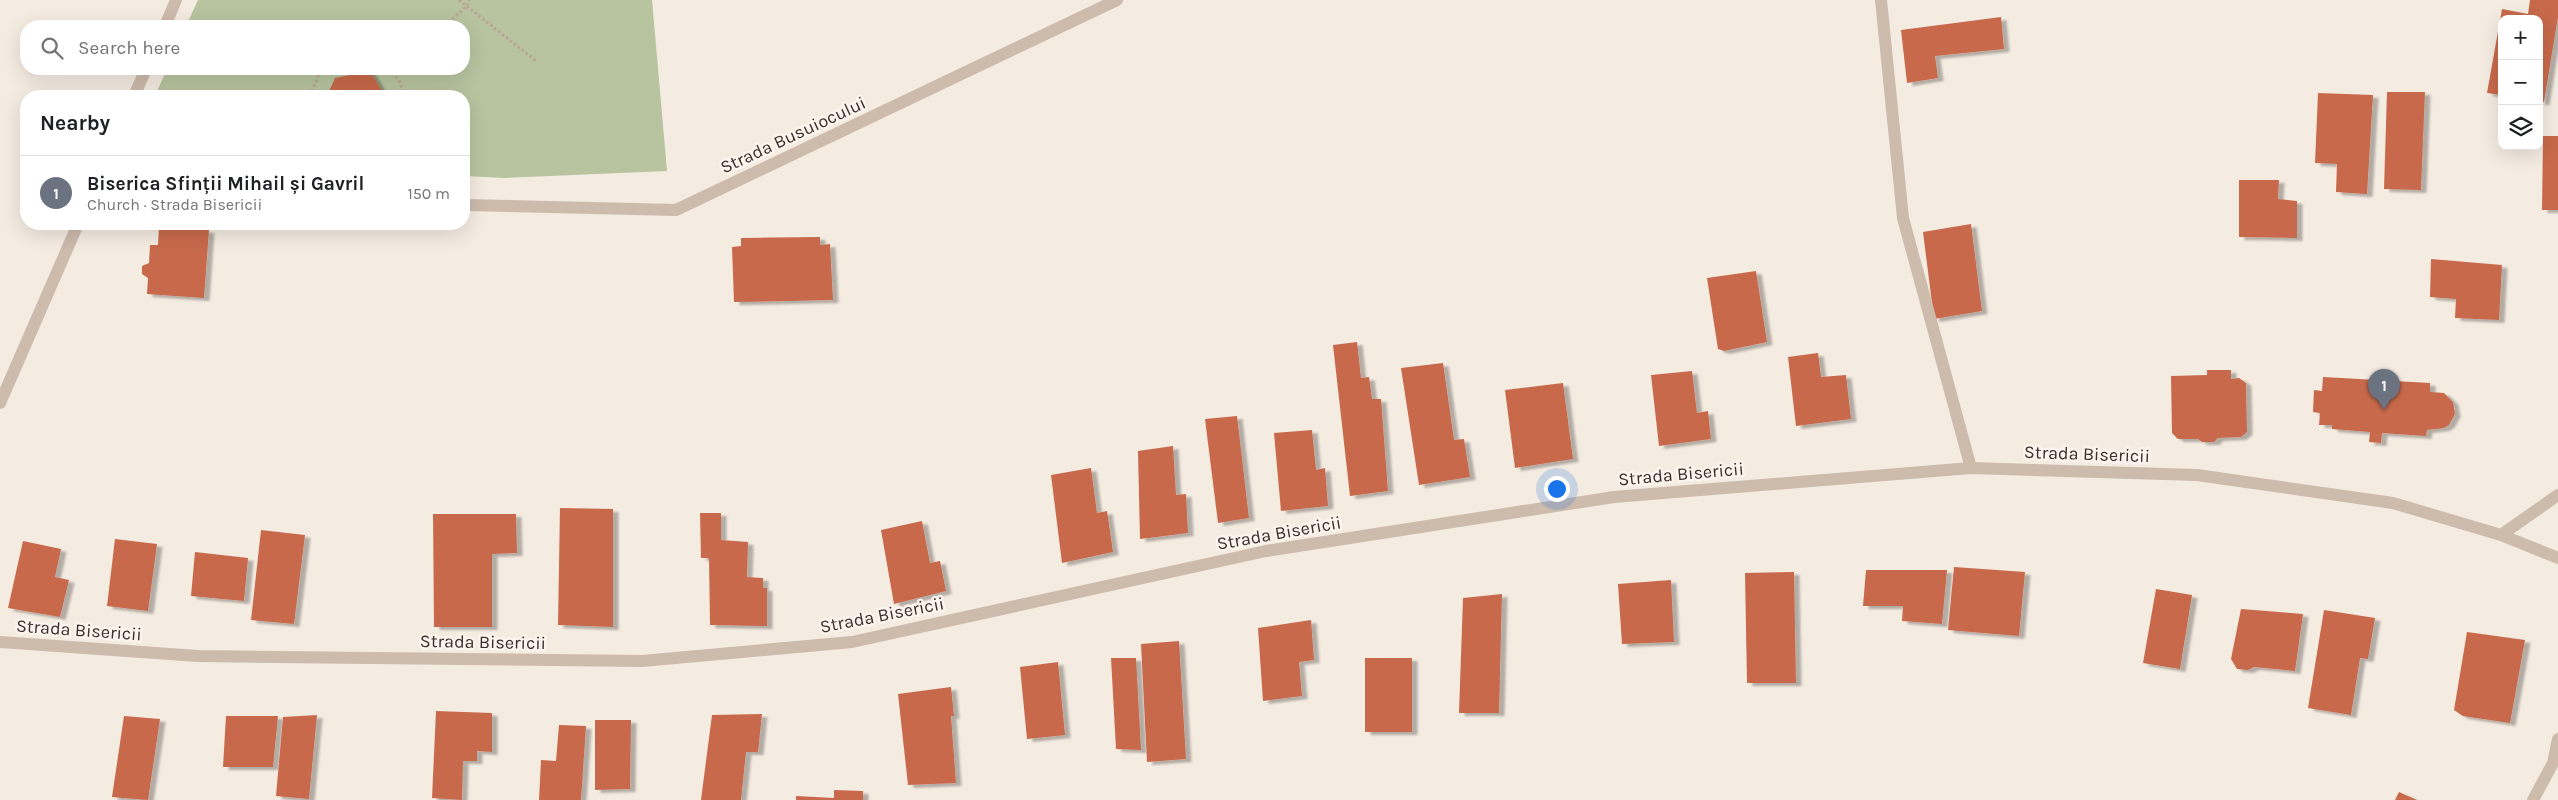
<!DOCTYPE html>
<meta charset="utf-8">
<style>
body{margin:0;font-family:Karla,sans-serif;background:#f6f6f6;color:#202124}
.controls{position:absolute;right:15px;top:15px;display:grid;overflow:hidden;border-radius:10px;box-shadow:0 5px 20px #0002}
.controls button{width:45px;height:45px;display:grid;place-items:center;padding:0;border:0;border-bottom:1px solid #e0e0e0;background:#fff;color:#202124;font:25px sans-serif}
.you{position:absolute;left:1556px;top:488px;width:18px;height:18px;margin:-12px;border:4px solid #fff;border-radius:50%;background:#1a73e8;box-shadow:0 0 0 8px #1a73e833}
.badge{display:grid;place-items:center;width:32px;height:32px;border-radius:50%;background:#2563eb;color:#fff;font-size:16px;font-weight:700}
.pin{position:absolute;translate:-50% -41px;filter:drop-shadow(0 1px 2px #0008)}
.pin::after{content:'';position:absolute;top:26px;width:18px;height:15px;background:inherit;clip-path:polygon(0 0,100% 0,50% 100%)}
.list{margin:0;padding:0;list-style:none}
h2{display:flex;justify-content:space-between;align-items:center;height:65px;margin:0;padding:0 20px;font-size:21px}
h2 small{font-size:16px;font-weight:400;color:#757577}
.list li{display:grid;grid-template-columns:32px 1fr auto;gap:15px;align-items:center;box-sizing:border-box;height:75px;padding:0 20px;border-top:1px solid #e0e0e0}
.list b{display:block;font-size:19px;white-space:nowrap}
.list p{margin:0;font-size:16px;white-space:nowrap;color:#757577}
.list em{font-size:16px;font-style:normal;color:#757577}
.icon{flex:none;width:28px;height:28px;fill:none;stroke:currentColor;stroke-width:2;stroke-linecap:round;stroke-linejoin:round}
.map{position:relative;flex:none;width:2558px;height:800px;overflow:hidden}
.search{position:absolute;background:#fff;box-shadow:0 5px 20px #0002;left:20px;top:20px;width:450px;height:55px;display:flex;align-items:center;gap:12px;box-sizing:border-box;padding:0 18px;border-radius:20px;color:#757577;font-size:19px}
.panel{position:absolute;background:#fff;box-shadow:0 5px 20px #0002;left:20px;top:90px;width:450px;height:140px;border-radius:20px}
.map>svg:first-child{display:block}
</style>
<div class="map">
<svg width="2558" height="800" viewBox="0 0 2558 800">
<defs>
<filter id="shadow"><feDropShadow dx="5.5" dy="3" stdDeviation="1" flood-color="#0004"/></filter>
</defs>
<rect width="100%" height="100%" fill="#f4ebe1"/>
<!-- green -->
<path fill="#b8c4a0" d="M198,0H652L667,171L505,178L464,176V96H155L167,69H464V26H186Z"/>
<!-- building -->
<path fill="#c8694b" filter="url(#shadow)" d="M2530,0H2558V17L2544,102H2539V19H2502V95L2487,93L2502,9L2528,14Z
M2001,17L2004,49L1935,56L1938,78L1907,83L1901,30Z
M370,71L385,96H327L335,78Z
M2387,92H2425L2421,190L2384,189Z
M2318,93L2373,95L2367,194L2336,192L2337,164L2315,163Z
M2543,136H2558V210H2542Z
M2239,180H2279L2278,199L2297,201V238L2239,237Z
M1971,224L1982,311L1934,319L1923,232Z
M159,227L209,230L204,298L147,294L148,278L142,274V266L149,263L150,245H158Z
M820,237V245L830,244L833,300L734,302L732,247L741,246V238Z
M2431,259L2502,265L2499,320L2455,318L2456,299L2430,297Z
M1756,271L1767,342L1724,351L1718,349L1707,278Z
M1357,342L1361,378L1369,377L1372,399H1381L1388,491L1350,496L1333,345Z
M1818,353L1821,377L1846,375L1851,419L1796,426L1788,357Z
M1443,363L1454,440L1464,439L1470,477L1419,485L1401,368Z
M2207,370H2231V379L2239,378L2246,383L2247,432L2241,437L2218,438L2214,442H2202L2198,439H2178L2172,433L2171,376L2207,375Z
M1692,371L1697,413L1708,411L1711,439L1659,446L1651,375Z
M2323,377L2430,383V392L2444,393L2453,402L2455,414L2449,425L2444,428L2427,430L2426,436L2382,433L2381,443L2369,442L2370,432L2332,429V425H2319L2320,413L2313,412L2314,390L2322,391Z
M1563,383L1573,459L1515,468L1505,390Z
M1237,416L1249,518L1218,523L1205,419Z
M1312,430L1316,470L1325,468L1328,506L1281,511L1274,433Z
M1173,446L1176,495L1186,494L1188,533L1140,539L1138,451Z
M1091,468L1097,513L1107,511L1113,552L1062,563L1051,475Z
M560,508L613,509V627L558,625Z
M700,513H721V540L748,542L747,577L763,578V588H767V626L710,625L709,558H701Z
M433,514H516L517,553L492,554V627H434Z
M922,521L930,563L940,561L946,591L894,604L881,530Z
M261,530L305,535L294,624L251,620Z
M115,539L157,544L148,611L107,606Z
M23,541L61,549L55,577L69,580L60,617L8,608Z
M195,552L248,558L244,601L191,596Z
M1954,567L2025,572L2019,636L1948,630Z
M1866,570H1947L1942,624L1902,621L1903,606H1863Z
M1794,572L1796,683H1747L1745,573Z
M1671,580L1674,642L1622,644L1618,584Z
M2156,589L2192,595L2180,669L2143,663Z
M1502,594L1499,713H1459L1463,598Z
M2241,609L2303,614L2295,671L2254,667L2248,670L2237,669L2231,659Z
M2324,610L2375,618L2368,659L2360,658L2351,715L2308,708Z
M1311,620L1314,660L1299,662L1302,696L1263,701L1258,628Z
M2467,632L2525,640L2510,723L2463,716L2454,710Z
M1179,641L1186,759L1147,762L1141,644Z
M1111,658H1136L1141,750L1116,749Z
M1365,658H1412V732H1365Z
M1058,662L1065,735L1027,739L1020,667Z
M951,687L954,716H951L956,783L908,785L898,694Z
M436,711L492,713V752L477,751V761H463L462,800L432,798Z
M762,714L758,752H746L741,800H701L712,715Z
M317,715L309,799L276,796L283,717Z
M124,716L160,719L148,800L112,797Z
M226,716H278L273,767H223Z
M595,720H631L630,789L595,790Z
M559,725L586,726L581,800H539L541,760L556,761Z
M834,790L863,791V800H796V796L834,798Z
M2399,792L2417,800H2395Z"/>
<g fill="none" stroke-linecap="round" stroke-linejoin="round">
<!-- path -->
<path stroke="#b9a596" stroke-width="3" stroke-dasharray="2.5 2.5" stroke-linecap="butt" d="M459,0L536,61
M445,26L467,6L469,0
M389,69L400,82L404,96
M310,96L319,74L325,69"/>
<!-- minor -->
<path stroke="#cdbbac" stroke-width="12" d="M1881,0L1903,218L1971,468
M165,26L176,0
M134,96L146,69
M464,205L676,210L1117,0
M0,403L78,224
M2501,535L2558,495
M0,642L198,656L642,661L852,642L1266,551L1614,497L1971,468L2197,475L2393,503L2501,535L2558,558"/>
<!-- tertiary -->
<path stroke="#cdbbac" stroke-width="12" d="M2533,800L2553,763L2558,739"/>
</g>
<g text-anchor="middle" stroke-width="5" stroke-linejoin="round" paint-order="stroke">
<!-- street labels -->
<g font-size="18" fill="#3b302b" stroke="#fbf5ee">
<text transform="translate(793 135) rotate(-25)" y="6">Strada Busuiocului</text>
<text transform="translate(2087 454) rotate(2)" y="6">Strada Bisericii</text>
<text transform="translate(1681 474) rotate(-5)" y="6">Strada Bisericii</text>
<text transform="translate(1279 533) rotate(-10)" y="6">Strada Bisericii</text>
<text transform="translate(882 615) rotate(-11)" y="6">Strada Bisericii</text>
<text transform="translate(79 630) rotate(4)" y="6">Strada Bisericii</text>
<text transform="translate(483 642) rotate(1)" y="6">Strada Bisericii</text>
</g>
</g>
</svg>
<div class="controls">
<button>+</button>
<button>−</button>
<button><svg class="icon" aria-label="layers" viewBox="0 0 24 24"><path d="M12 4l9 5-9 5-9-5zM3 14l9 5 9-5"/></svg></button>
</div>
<div class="you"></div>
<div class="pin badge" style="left:2384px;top:410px;background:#6b7280">1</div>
<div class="search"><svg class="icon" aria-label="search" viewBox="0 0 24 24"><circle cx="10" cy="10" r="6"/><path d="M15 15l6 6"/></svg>Search here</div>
<section class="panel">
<h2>Nearby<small></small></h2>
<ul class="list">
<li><span class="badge" style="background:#6b7280">1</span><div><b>Biserica Sfinții Mihail și Gavril</b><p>Church · Strada Bisericii</p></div><em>150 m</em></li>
</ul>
</section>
</div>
